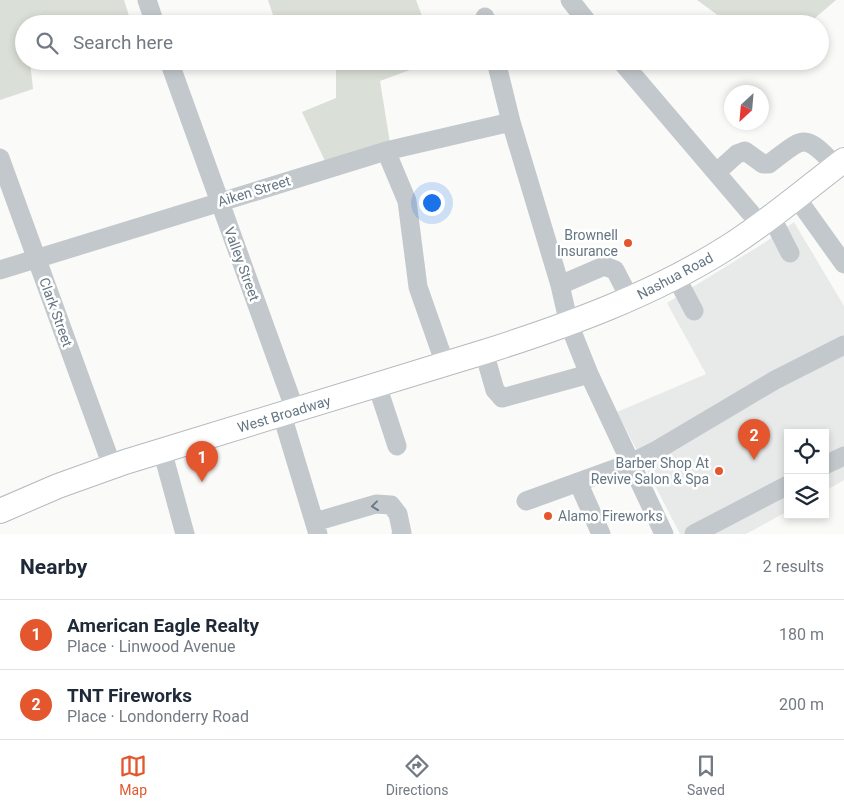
<!DOCTYPE html>
<meta charset="utf-8">
<style>
body{margin:0;font-family:Roboto,sans-serif;background:#f2f2f3;color:#1f2937}
.controls{position:absolute;right:15px;bottom:15px;display:grid;overflow:hidden;border-radius:0px;box-shadow:0 2px 8px #0003}
.controls button{width:45px;height:45px;display:grid;place-items:center;padding:0;border:0;border-bottom:1px solid #e0e1e3;background:#fff;color:#1f2937;font:25px sans-serif}
.compass{position:absolute;left:724px;top:85px;width:45px;height:45px;border-radius:50%;background:#fff;box-shadow:0 2px 8px #0003;rotate:206deg}
.you{position:absolute;left:431px;top:202px;width:18px;height:18px;margin:-12px;border:4px solid #fff;border-radius:50%;background:#1a73e8;box-shadow:0 0 0 8px #1a73e833}
.badge{display:grid;place-items:center;width:32px;height:32px;border-radius:50%;background:#e4572e;color:#fff;font-size:16px;font-weight:700}
.pin{position:absolute;translate:-50% -41px;filter:drop-shadow(0 1px 2px #0008)}
.pin::after{content:'';position:absolute;top:26px;width:18px;height:15px;background:inherit;clip-path:polygon(0 0,100% 0,50% 100%)}
.list{margin:0;padding:0;list-style:none}
h2{display:flex;justify-content:space-between;align-items:center;height:65px;margin:0;padding:0 20px;font-size:21px}
h2 small{font-size:16px;font-weight:400;color:#747a83}
.list li{display:grid;grid-template-columns:32px 1fr auto;gap:15px;align-items:center;box-sizing:border-box;height:70px;padding:0 20px;border-top:1px solid #e0e1e3}
.list b{display:block;font-size:19px;white-space:nowrap}
.list p{margin:0;font-size:16px;white-space:nowrap;color:#747a83}
.list em{font-size:16px;font-style:normal;color:#747a83}
.icon{flex:none;width:28px;height:28px;fill:none;stroke:currentColor;stroke-width:2;stroke-linecap:round;stroke-linejoin:round}
.map{position:relative;flex:none;width:844px;height:534px;overflow:hidden}
.search{position:absolute;background:#fff;box-shadow:0 2px 8px #0003;left:15px;right:15px;top:15px;height:55px;display:flex;align-items:center;gap:12px;box-sizing:border-box;padding:0 18px;border-radius:28px;color:#747a83;font-size:19px}
.sheet{height:205px;background:#fff}
nav{display:flex;justify-content:space-around;align-items:center;box-sizing:border-box;height:70px;border-top:1px solid #e0e1e3;background:#fff;font-size:14px;color:#747a83}
nav a{display:grid;justify-items:center;gap:2px}
nav .on{color:#e4572e}
.map>svg:first-child{display:block}
</style>
<div class="map">
<svg width="844" height="534" viewBox="0 0 844 534">
<rect width="100%" height="100%" fill="#fafaf8"/>
<!-- built -->
<path fill="#e8e9e9" d="M794,222L844,306V480L825,491V433H788V511L746,534H680L617,412L706,374L667,303L764,243Z"/>
<!-- green -->
<path fill="#dadfd7" d="M0,0H124L130,19L109,24H24V61H30L33,89L0,100Z
M268,0H416L425,24H276Z
M697,0H836L808,24H730Z
M336,61H434L380,81L390,143L325,161L302,112L336,98Z"/>
<g fill="none" stroke-linecap="round" stroke-linejoin="round">
<!-- major casing -->
<g stroke="#b5babe" stroke-width="26">
<path id="major" d="M0,511L58,486L125,462L484,352C569,325 652,295 728,247C769,221 806,189 844,160"/>
</g>
<!-- minor -->
<path stroke="#c3c8cc" stroke-width="19" d="M147,0L155,24
M570,0L589,24
M485,17L487,24
M169,61L295,410
M496,61L511,122L560,285L569,324L589,374L664,534
M621,61L760,224
M386,151L407,201L418,287L445,364
M0,158L112,466
M717,172L737,154L745,151L763,164H769C804,137 804,132 836,166
M796,197L844,264
M771,216L790,253
M0,270L386,151L511,122
M676,277L694,311
M560,285L604,266L615,270L630,299
M484,352L495,390L502,398L589,374
M377,385L397,446
M282,415L318,534
M162,450L185,534
M825,465L844,456
M578,482L601,534
M526,501L631,463L657,450L775,380L844,345
M315,522L376,504L391,505L398,514L402,533L401,534
M694,534L788,485"/>
<!-- major -->
<use href="#major" stroke="#fff" stroke-width="24"/>
</g>
<!-- one-way arrows -->
<defs><path id="oneway-chevron" d="M-2-3.5L2.5 0L-2 3.5" fill="none" stroke-width="1.6" stroke-linecap="round" stroke-linejoin="round" transform="scale(1.25)"/></defs>
<use stroke="#6a7a87" href="#oneway-chevron" transform="translate(375 506) rotate(173)"/>
<!-- markers -->
<g fill="#e4572e" stroke="#fff" stroke-width="2">
<circle cx="628" cy="243" r="5"/>
<circle cx="719" cy="471" r="5"/>
<circle cx="548" cy="516" r="5"/>
</g>
<g text-anchor="middle" stroke-width="5" stroke-linejoin="round" paint-order="stroke">
<!-- street labels -->
<g font-size="14" fill="#657683" stroke="#fff">
<text transform="translate(254 191) rotate(-17)" y="5">Aiken Street</text>
<text transform="translate(242 264) rotate(70)" y="5">Valley Street</text>
<text transform="translate(675 276) rotate(-28)" y="5">Nashua Road</text>
<text transform="translate(56 312) rotate(70)" y="5">Clark Street</text>
<text transform="translate(284 414) rotate(-17)" y="5">West Broadway</text>
</g>
<!-- poi labels -->
<g font-size="14" fill="#657683" stroke="#fff" text-anchor="end">
<text x="618" y="240">Brownell<tspan x="618" dy="16">Insurance</tspan></text>
<text x="709" y="468">Barber Shop At<tspan x="709" dy="16">Revive Salon &amp; Spa</tspan></text>
<text x="558" y="521" text-anchor="start">Alamo Fireworks</text>
</g>
</g>
</svg>
<div class="controls">
<button><svg class="icon" aria-label="locate" viewBox="0 0 24 24"><circle cx="12" cy="12" r="6"/><path d="M12 2v4M12 18v4M2 12h4M18 12h4"/></svg></button>
<button><svg class="icon" aria-label="layers" viewBox="0 0 24 24"><path d="M12 4l9 5-9 5-9-5zM3 14l9 5 9-5"/></svg></button>
</div>
<svg class="compass" viewBox="-18 -18 36 36"><path d="M0-13l5 13h-10z" fill="#e53935"/><path d="M0 13l5-13h-10z" fill="#747a83"/></svg>
<div class="you"></div>
<div class="pin badge" style="left:202px;top:482px">1</div>
<div class="pin badge" style="left:754px;top:460px">2</div>
<div class="search"><svg class="icon" aria-label="search" viewBox="0 0 24 24"><circle cx="10" cy="10" r="6"/><path d="M15 15l6 6"/></svg>Search here</div>
</div>
<section class="sheet">
<h2>Nearby<small>2 results</small></h2>
<ul class="list">
<li><span class="badge">1</span><div><b>American Eagle Realty</b><p>Place · Linwood Avenue</p></div><em>180 m</em></li>
<li><span class="badge">2</span><div><b>TNT Fireworks</b><p>Place · Londonderry Road</p></div><em>200 m</em></li>
</ul>
</section>
<nav>
<a class="on"><svg class="icon" aria-label="map" viewBox="0 0 24 24"><path d="M3 6l6-2 6 2 6-2v14l-6 2-6-2-6 2zM9 4v14M15 6v14"/></svg>Map</a>
<a><svg class="icon" aria-label="directions" viewBox="0 0 24 24"><path d="M12 3l9 9-9 9-9-9zM9 14v-3h6M13 9l2 2-2 2"/></svg>Directions</a>
<a><svg class="icon" aria-label="saved" viewBox="0 0 24 24"><path d="M7 4h10v16l-5-4-5 4z"/></svg>Saved</a>
</nav>
